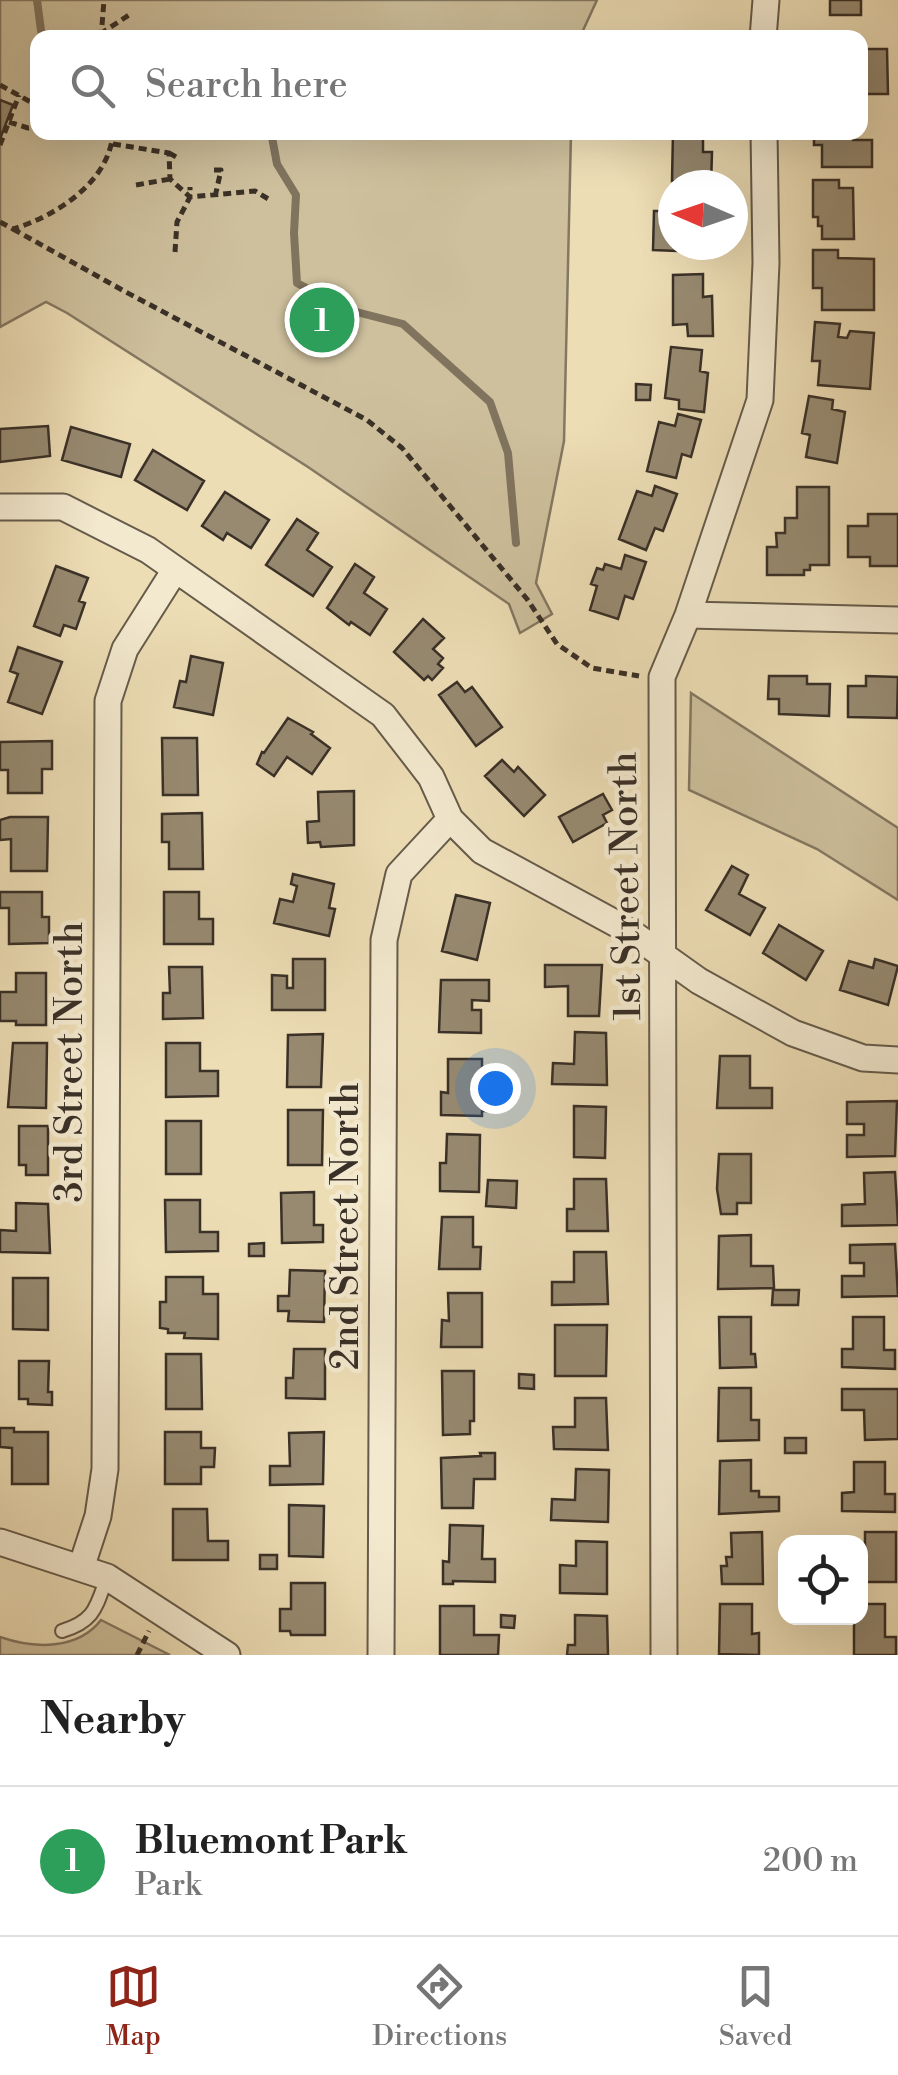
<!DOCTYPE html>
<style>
body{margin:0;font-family:"Libre Bodoni",serif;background:#f2f2f2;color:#222}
.controls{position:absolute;right:30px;bottom:30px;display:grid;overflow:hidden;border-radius:20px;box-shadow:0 10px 40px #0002}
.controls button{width:90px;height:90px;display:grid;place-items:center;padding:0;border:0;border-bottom:2px solid #e0e0e0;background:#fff;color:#222;font:50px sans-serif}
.compass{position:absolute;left:658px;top:170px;width:90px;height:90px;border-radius:50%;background:#fff;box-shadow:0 10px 40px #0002;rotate:272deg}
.you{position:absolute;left:495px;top:1088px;width:35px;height:35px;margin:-25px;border:8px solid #fff;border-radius:50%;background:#1a73e8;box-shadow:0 0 0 15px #1a73e833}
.badge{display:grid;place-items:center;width:65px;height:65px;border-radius:50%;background:#8f2418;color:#fff;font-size:32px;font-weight:700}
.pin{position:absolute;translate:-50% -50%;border:5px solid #fff;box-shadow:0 2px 10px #0006}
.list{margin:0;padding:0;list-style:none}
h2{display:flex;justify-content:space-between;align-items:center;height:130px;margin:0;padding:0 40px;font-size:42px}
h2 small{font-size:32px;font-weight:400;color:#767676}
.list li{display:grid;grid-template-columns:65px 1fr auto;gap:30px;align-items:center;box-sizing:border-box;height:150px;padding:0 40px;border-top:2px solid #e0e0e0}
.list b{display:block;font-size:38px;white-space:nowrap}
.list p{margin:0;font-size:32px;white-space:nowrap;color:#767676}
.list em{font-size:32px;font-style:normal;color:#767676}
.icon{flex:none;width:55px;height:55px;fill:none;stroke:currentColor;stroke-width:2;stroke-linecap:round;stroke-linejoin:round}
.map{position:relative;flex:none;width:898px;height:1655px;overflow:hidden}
.search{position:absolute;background:#fff;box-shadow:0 10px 40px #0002;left:30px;right:30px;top:30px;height:110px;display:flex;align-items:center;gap:25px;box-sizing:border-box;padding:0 35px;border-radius:20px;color:#767676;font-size:38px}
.sheet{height:280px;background:#fff}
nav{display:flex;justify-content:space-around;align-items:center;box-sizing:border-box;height:140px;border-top:2px solid #e0e0e0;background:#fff;font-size:28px;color:#767676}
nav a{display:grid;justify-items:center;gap:5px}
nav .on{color:#8f2418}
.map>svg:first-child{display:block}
</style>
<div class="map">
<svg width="898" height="1655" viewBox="0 0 898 1655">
<rect width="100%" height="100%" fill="#edddb5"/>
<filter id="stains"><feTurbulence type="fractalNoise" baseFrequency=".002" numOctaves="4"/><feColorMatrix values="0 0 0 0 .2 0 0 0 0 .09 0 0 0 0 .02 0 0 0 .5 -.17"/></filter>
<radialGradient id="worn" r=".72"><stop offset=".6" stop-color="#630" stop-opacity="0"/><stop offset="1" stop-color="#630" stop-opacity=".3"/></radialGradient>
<!-- green -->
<path fill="#cec09d" stroke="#847862" stroke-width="2.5" d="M0,0H597L580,37L38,38V132L571,133L564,441L536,583L552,614L520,633L509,604L308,467L67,313L46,302L0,327Z
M691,693L898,828V900L817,849L689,790Z
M101,1620L170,1655H0V1637C34,1649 78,1650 101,1620Z"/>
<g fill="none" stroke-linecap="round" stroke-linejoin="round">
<!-- stream -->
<path stroke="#80745f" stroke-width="8" d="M37,0L42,38
M271,132L277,164L296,195L294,233L297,283L345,309L403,324L490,402L508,453L516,543"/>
</g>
<!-- building -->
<path fill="#978a71" stroke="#393027" stroke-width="2.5" d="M830,0H861V15H830Z
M860,49H887L888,94H860Z
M0,100L13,105L0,139Z
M673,132H703V152H712L711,185L672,181Z
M814,132H853V140H872V167H822V145H814Z
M813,180H839V188H853L854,239H822V226H818V217H813Z
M654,211H673V245H711V248H703V252L653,250Z
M813,250H838V258L874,259V310H822V288H813Z
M703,274V297L712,296L713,336H688L687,324L673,325V275Z
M815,322L840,324L838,337L847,338L850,331L874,333L870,389L818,385L820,361H812Z
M671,347L702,350L700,371L708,373L704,412L679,409V400L665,398Z
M636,384L651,385L650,400H636Z
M809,396L833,400L832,409L845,412L837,463L806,457L810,435L802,433Z
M678,414L701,420L691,457L682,454L676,478L647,471L659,422L675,426Z
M48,426L50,456L0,462V429Z
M71,427L130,444L121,477L62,460Z
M153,450L204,481L187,510L135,480Z
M655,486L677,494L663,531L655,528L646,550L619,539L637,491L652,496Z
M797,487H829V565H810V570H804V575H767V547H777L776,533H785V518H797Z
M225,492L269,520L251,548L227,533L223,540L202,526Z
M868,514H898V566H870V557H848V526H868Z
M297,519L318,533L307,550L332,567L313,596L266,565Z
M625,555L646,562L633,599L625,596L618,619L590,610L597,586L591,584L597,568L603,570L605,564L621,569Z
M355,564L374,577L364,593L387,609L370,635L351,622L349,625L327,608Z
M56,566L88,578L79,601L85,603L76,629L64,625L60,636L34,626Z
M423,619L444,638L433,649L443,658L438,664L443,668L432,680L428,676L424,680L394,652Z
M18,647L62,662L42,714L8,702L18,674L10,671Z
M191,656L223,663L213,715L174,707L180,681L186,682Z
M769,676H807V684H830L829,716L779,714V699H768Z
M866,676L898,677L897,718L848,717V686H866Z
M457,682L465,692L472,687L502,727L476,746L439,695Z
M288,718L313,732L311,734L330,748L312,774L287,757L274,776L257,764L262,752L264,753Z
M162,738H197L198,795H163Z
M52,741V769H42V793H8V770H0V742Z
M502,760L514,772L518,767L545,795L524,816L485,776Z
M354,791V845L321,847L320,842L308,843L307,822L319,821L318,792Z
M603,794L612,810L603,815L607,823L573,842L559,817Z
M202,813L203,869H169V842H162V814Z
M10,817H48L47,871H11V839L0,840V820Z
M732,866L748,875L739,894L765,908L750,935L706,910Z
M293,874L334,884L329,908L335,909L329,936L274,923L280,899L293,902L297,886L291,884Z
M0,892H42V917H49V943L9,944V908H0Z
M164,892H199V919H213V944H164Z
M456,895L490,903L477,960L442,951Z
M779,925L823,951L806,980L763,953Z
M293,959H325V1010H272V975L287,976V988H293Z
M875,959L898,966L888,1005L840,990L849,961L873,968Z
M545,965H602L599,1016H568V986L545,987Z
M169,967H202L203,1018L163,1019V993H170Z
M16,973H46V1025H16V1021H0V992H16Z
M441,980H489V1001L472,1000V1010H481V1033L439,1032Z
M575,1032L606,1033L607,1085L552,1084L553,1063L574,1064Z
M323,1034L321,1087H287L288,1035Z
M13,1043H47L46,1108L8,1107Z
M166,1043H200V1071H218V1096L166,1097Z
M720,1056H750V1088H772V1108H717Z
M448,1059H482V1078H496V1111H482V1116L441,1115V1092L448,1093Z
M897,1101L895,1156L847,1157V1135H864V1124H847V1102Z
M574,1106L606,1107L605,1158L574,1157Z
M288,1110H323L322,1165H288Z
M166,1121H201V1174H166Z
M19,1126H48V1175H26V1165H19Z
M447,1134L480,1135L479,1192L440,1191V1163H446Z
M719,1154H751V1203H737V1214H721L717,1189Z
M895,1172L898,1225L842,1226V1205L865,1204L864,1173Z
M574,1179H606L608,1231H567V1209H574Z
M488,1180L517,1181L516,1208L486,1206Z
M314,1192V1225H323V1242L282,1243L281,1193Z
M165,1200H200V1232H218V1251L166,1252Z
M16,1203L48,1204L50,1253L0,1252V1230L16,1231Z
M442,1217H473V1247H481L480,1269H439Z
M751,1235V1266H773L774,1288L718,1289L719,1236Z
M264,1243V1256H249V1244Z
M895,1244L898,1296L842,1297V1276H864V1263H850V1245Z
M574,1252H606L608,1304L552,1305V1282H574Z
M290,1270L325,1271L324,1322L288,1321L289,1311H278V1296H289Z
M166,1277H203V1294H218V1339L184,1338L185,1333H168V1329L160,1328V1302H166Z
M13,1278H48V1330L13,1329Z
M773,1290H799L798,1305H772Z
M448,1293H482V1347H441L442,1320L449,1321Z
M719,1317H751V1354H755L756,1367L720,1368Z
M853,1317H884V1350H895V1369L842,1367V1349H853Z
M555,1325H607L606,1376H555Z
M294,1349H325V1399L286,1398V1378H293Z
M166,1354H201L202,1409H166Z
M19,1361H49L48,1392H52V1405L28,1404V1399H19Z
M442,1371H474V1421H470V1434L443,1435Z
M519,1374L534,1375V1389L519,1388Z
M719,1388H751V1420H759V1440L718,1441Z
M842,1389H898V1439L865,1440L864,1410H842Z
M575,1398H606L608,1450L554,1449L553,1427H575Z
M0,1428H14V1432H48V1484H12V1448L0,1447Z
M165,1432H201V1448H215L214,1467H201V1484H165Z
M324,1432L323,1484L270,1485V1466H290L289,1433Z
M785,1438H806V1453H785Z
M480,1453H495V1479H474L473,1508H442L441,1458L481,1456Z
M751,1460V1491H759V1497H779V1511L719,1514L720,1461Z
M854,1462H885V1494H895V1512L842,1511V1493L854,1492Z
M576,1469L609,1470L608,1522L551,1520L552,1499L575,1500Z
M289,1505L324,1506L323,1557L289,1556Z
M173,1509H207L208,1541H228V1560H173Z
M450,1525L483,1526L482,1559H495V1582L453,1581V1584H443V1561L449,1562Z
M762,1532L763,1584H722L721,1566H727L726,1557H732L731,1533Z
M865,1532H896V1582H860V1554L861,1563H865Z
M576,1541L607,1542V1594L560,1593V1565L576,1566Z
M260,1555H277V1569H260Z
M291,1583H325V1635H291L290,1631H280V1609H291Z
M720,1604H752V1634L759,1633V1655L719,1654Z
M860,1604H885V1637H896V1655H854V1618H860Z
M440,1606H474V1635H499L498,1655H440Z
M501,1615L515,1616L514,1628L501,1627Z
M575,1615L607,1616L608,1655H567L568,1645H575Z"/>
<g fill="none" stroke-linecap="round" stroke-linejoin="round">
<!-- lane casing -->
<g stroke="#665b4a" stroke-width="16">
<path id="lane" d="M62,1631C95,1621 96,1607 107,1577"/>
</g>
<!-- street casing -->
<g stroke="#665b4a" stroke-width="29">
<path id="street" d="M763,38L766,0
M0,507H63L148,550L383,715L431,777L450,819L482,851L626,929L699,981L793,1033L863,1058L898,1060
M688,615L898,620
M0,1542L107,1577L227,1655
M81,1568L98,1516L105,1469L108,701L125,649L175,570
M381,1655L384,940L399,874L450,819
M664,1655L662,677L688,615L760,400L766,263L764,132"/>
</g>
<!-- path -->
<path stroke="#393027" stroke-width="5" stroke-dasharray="8 5" stroke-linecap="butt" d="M100,34L132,13
M101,38L104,0
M0,85L38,106
M9,122L28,128L38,127
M113,144L169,153L170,179L190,197L255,191L270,200
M0,145L19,95
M169,153L180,159
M214,170H221L215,197
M136,185L170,179
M0,222L13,229C56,216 110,182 113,132
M13,229L124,291L367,420L402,448L527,599L557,644L592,668L639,676
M175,252L177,222L190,197V187
M137,1655L149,1631"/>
<!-- lane -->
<use href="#lane" stroke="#f3e9cf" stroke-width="12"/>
<!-- street -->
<use href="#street" stroke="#f3e9cf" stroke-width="25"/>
</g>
<g text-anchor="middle" stroke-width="9" stroke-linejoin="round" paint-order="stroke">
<!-- street labels -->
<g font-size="38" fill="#393027" stroke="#f3e9cf">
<text transform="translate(625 886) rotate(-91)" y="13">1st Street North</text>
<text transform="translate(69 1062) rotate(-90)" y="13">3rd Street North</text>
<text transform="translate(345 1226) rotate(-90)" y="13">2nd Street North</text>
</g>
</g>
<rect width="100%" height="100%" filter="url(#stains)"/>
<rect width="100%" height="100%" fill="url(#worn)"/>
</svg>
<div class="controls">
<button><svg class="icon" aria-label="locate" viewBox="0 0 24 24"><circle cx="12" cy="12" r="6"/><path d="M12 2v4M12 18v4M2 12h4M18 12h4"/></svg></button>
</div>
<svg class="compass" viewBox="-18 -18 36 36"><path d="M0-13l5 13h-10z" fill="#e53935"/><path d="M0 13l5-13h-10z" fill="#767676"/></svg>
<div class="you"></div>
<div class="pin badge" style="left:322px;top:320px;background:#2e9e5b">1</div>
<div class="search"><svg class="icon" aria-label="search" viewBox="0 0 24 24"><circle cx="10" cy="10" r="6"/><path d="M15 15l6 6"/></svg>Search here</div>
</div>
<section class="sheet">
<h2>Nearby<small></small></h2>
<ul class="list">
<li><span class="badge" style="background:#2e9e5b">1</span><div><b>Bluemont Park</b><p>Park</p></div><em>200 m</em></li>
</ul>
</section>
<nav>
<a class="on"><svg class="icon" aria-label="map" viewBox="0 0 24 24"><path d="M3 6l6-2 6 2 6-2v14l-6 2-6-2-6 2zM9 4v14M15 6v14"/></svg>Map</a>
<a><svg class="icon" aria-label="directions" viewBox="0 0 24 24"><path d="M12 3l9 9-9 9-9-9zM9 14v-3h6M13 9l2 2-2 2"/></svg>Directions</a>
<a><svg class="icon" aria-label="saved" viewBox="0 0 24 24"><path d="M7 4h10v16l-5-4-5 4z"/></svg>Saved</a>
</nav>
